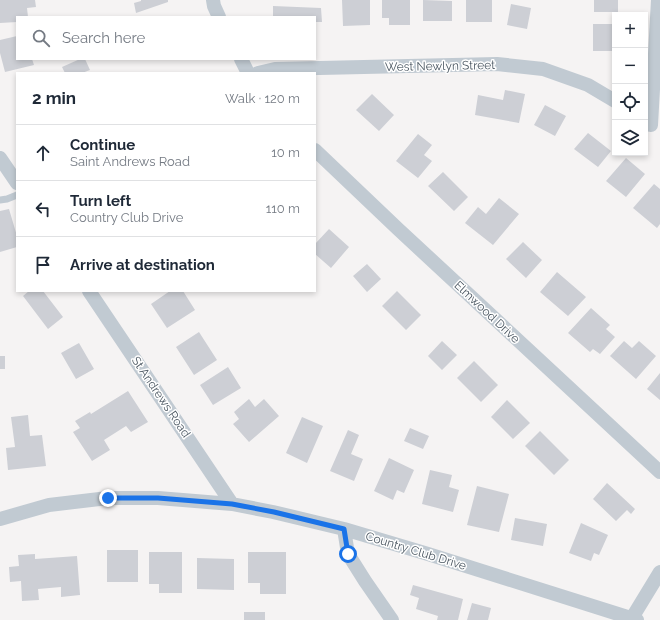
<!DOCTYPE html>
<meta charset="utf-8">
<style>
body{margin:0;font-family:Raleway,sans-serif;background:#f2f2f3;color:#1f2937}
.controls{position:absolute;right:12px;top:12px;display:grid;overflow:hidden;border-radius:0px;box-shadow:0 2px 6px #0003}
.controls button{width:36px;height:36px;display:grid;place-items:center;padding:0;border:0;border-bottom:1px solid #e0e1e3;background:#fff;color:#1f2937;font:20px sans-serif}
.stop{position:absolute;width:12px;height:12px;margin:-9px;border:3px solid #1a73e8;border-radius:50%;background:#fff}
.stop.end{background:#1a73e8;border-color:#fff;box-shadow:0 1px 4px #0008}
.list{margin:0;padding:0;list-style:none}
h2{display:flex;justify-content:space-between;align-items:center;height:52px;margin:0;padding:0 16px;font-size:17px}
h2 small{font-size:13px;font-weight:400;color:#747a83}
.list li{display:grid;grid-template-columns:26px 1fr auto;gap:12px;align-items:center;box-sizing:border-box;height:56px;padding:0 16px;border-top:1px solid #e0e1e3}
.list b{display:block;font-size:15px;white-space:nowrap}
.list p{margin:0;font-size:13px;white-space:nowrap;color:#747a83}
.list em{font-size:13px;font-style:normal;color:#747a83}
.icon{flex:none;width:22px;height:22px;fill:none;stroke:currentColor;stroke-width:2;stroke-linecap:round;stroke-linejoin:round}
.map{position:relative;flex:none;width:660px;height:620px;overflow:hidden}
.search{position:absolute;background:#fff;box-shadow:0 2px 6px #0003;left:16px;top:16px;width:300px;height:44px;display:flex;align-items:center;gap:10px;box-sizing:border-box;padding:0 14px;border-radius:0px;color:#747a83;font-size:15px}
.panel{position:absolute;background:#fff;box-shadow:0 2px 6px #0003;left:16px;top:72px;width:300px;height:220px;border-radius:0px}
.map>svg:first-child{display:block}
</style>
<div class="map">
<svg width="660" height="620" viewBox="0 0 660 620">
<rect width="100%" height="100%" fill="#f5f3f3"/>
<!-- building -->
<path fill="#cdcfd5" d="M0,0H35L36,7L27,8L28,17H17V22L0,23Z
M141,0H168V2L136,13L134,3L141,1Z
M342,0H370V25L343,26Z
M382,0H410V25H389V18H382Z
M423,0L452,1V21H423Z
M466,0H492V22H466Z
M594,0H618V12H594Z
M511,4L531,8L527,29L507,25Z
M273,6L321,8L322,22H315V17H273Z
M593,24H615V51H593Z
M17,36V59H32L34,65L5,72L0,53V40Z
M80,59H85L90,70L82,73H65L62,67Z
M505,90L525,94L519,123L475,115L478,95L503,100Z
M372,94L394,115L379,131L356,110Z
M545,105L566,116L555,136L534,125Z
M588,133L611,151L598,167L574,149Z
M418,134L432,145L424,155L432,161L418,178L396,161Z
M626,158L645,174L626,197L606,181Z
M443,172L468,197L454,211L428,186Z
M654,184L660,189V224L657,228L633,208Z
M499,198L519,214L493,245L465,223L478,207L486,214Z
M9,209L17,236V247L0,252V211Z
M329,229L349,247L331,268L315,254V244Z
M523,242L542,260L526,278L506,259Z
M367,264L381,279L367,292L353,276Z
M557,272L586,297L568,316L540,292Z
M29,291H43L63,317L48,329L23,296Z
M170,291H183L195,310L167,328L151,304Z
M397,291L421,315L406,330L382,306Z
M591,308L610,325L606,329L615,337L600,354L593,349L590,352L568,333Z
M199,332L217,360L194,375L176,347Z
M442,341L457,355L442,370L428,356Z
M624,341L632,348L639,341L656,356L636,379L610,356Z
M79,343L94,369L76,379L61,353Z
M0,356H5V369H0Z
M474,361L498,385L481,402L457,378Z
M228,367L241,388L213,405L200,385Z
M660,373V400L647,389Z
M128,391L148,422L131,432L126,426L104,440L110,450L92,461L73,432L80,428L75,421L90,412L91,414Z
M249,399L255,407L264,399L279,416L249,442L233,424L239,419L234,412Z
M507,400L530,423L513,439L491,417Z
M28,415L30,436L42,435L46,466L8,470L6,448L15,447L11,417Z
M302,417L323,426L307,463L286,453Z
M410,428L429,436L423,449L404,441Z
M348,430L359,435L351,454L363,459L354,481L330,471Z
M540,431L569,460L554,475L525,446Z
M389,458L414,470L404,493L397,490L393,500L374,491Z
M430,470L452,475L449,487L459,490L453,512L422,504Z
M607,483L635,509L631,514L627,510L616,521L593,499Z
M477,486L509,494L499,532L467,525Z
M515,518L547,524L543,546L511,540Z
M581,523L608,535L599,555L594,553L591,561L569,553Z
M107,550H138V582H107Z
M149,552H182V593H159V584H149Z
M248,552H286V594H260V583H248Z
M35,554V559L77,556L80,595L61,597V587L38,589L39,600L22,601L21,581L10,582L9,567L19,566L18,555Z
M197,558L234,559V590L197,589Z
M413,585L463,599L458,620H437L438,616L416,609L419,598L410,595Z
M472,603L491,608L488,620H467Z
M244,612H265V620H244Z"/>
<g fill="none" stroke-linecap="round" stroke-linejoin="round">
<!-- lane -->
<path stroke="#c1cad2" stroke-width="7" d="M0,200L7,199L17,195"/>
<!-- street -->
<path stroke="#c1cad2" stroke-width="14" d="M213,0L214,6L219,17
M241,59L248,73
M258,73L275,69L497,64L543,69L588,85L615,101
M651,125L658,0
M315,150L398,229L660,472
M0,158L17,183
M89,291L232,504
M0,519L49,505L108,498H158L232,504L273,512L344,529L428,554L637,620
M344,529L348,554L365,581L392,620
M632,618L660,572"/>
</g>
<g fill="none" stroke-linecap="round" stroke-linejoin="round">
<!-- route -->
<path stroke="#1a73e8" stroke-width="5" d="M108,498H158L232,504L274,512L344,529L348,554"/>
</g>
<g text-anchor="middle" stroke-width="3" stroke-linejoin="round" paint-order="stroke">
<!-- street labels -->
<g font-size="12" fill="#4a5661" stroke="#fff">
<text transform="translate(440 66) rotate(-1)" y="4">West Newlyn Street</text>
<text transform="translate(487 312) rotate(43)" y="4">Elmwood Drive</text>
<text transform="translate(161 397) rotate(56)" y="4">St Andrews Road</text>
<text transform="translate(416 551) rotate(17)" y="4">Country Club Drive</text>
</g>
</g>
</svg>
<div class="controls">
<button>+</button>
<button>−</button>
<button><svg class="icon" aria-label="locate" viewBox="0 0 24 24"><circle cx="12" cy="12" r="6"/><path d="M12 2v4M12 18v4M2 12h4M18 12h4"/></svg></button>
<button><svg class="icon" aria-label="layers" viewBox="0 0 24 24"><path d="M12 4l9 5-9 5-9-5zM3 14l9 5 9-5"/></svg></button>
</div>
<div class="stop" style="left:348px;top:554px"></div>
<div class="stop end" style="left:108px;top:498px"></div>
<div class="search"><svg class="icon" aria-label="search" viewBox="0 0 24 24"><circle cx="10" cy="10" r="6"/><path d="M15 15l6 6"/></svg>Search here</div>
<section class="panel">
<h2>2 min<small>Walk · 120 m</small></h2>
<ul class="list">
<li><svg class="icon" aria-label="ahead" viewBox="0 0 24 24"><path d="M12 20V5M6 11l6-6 6 6"/></svg><div><b>Continue</b><p>Saint Andrews Road</p></div><em>10 m</em></li>
<li><svg class="icon" aria-label="left" viewBox="0 0 24 24"><path d="M17 20v-9H6M10 6l-5 5 5 5"/></svg><div><b>Turn left</b><p>Country Club Drive</p></div><em>110 m</em></li>
<li><svg class="icon" aria-label="arrive" viewBox="0 0 24 24"><path d="M6 21V4h12l-3 4 3 4H6"/></svg><div><b>Arrive at destination</b></div></li>
</ul>
</section>
</div>
